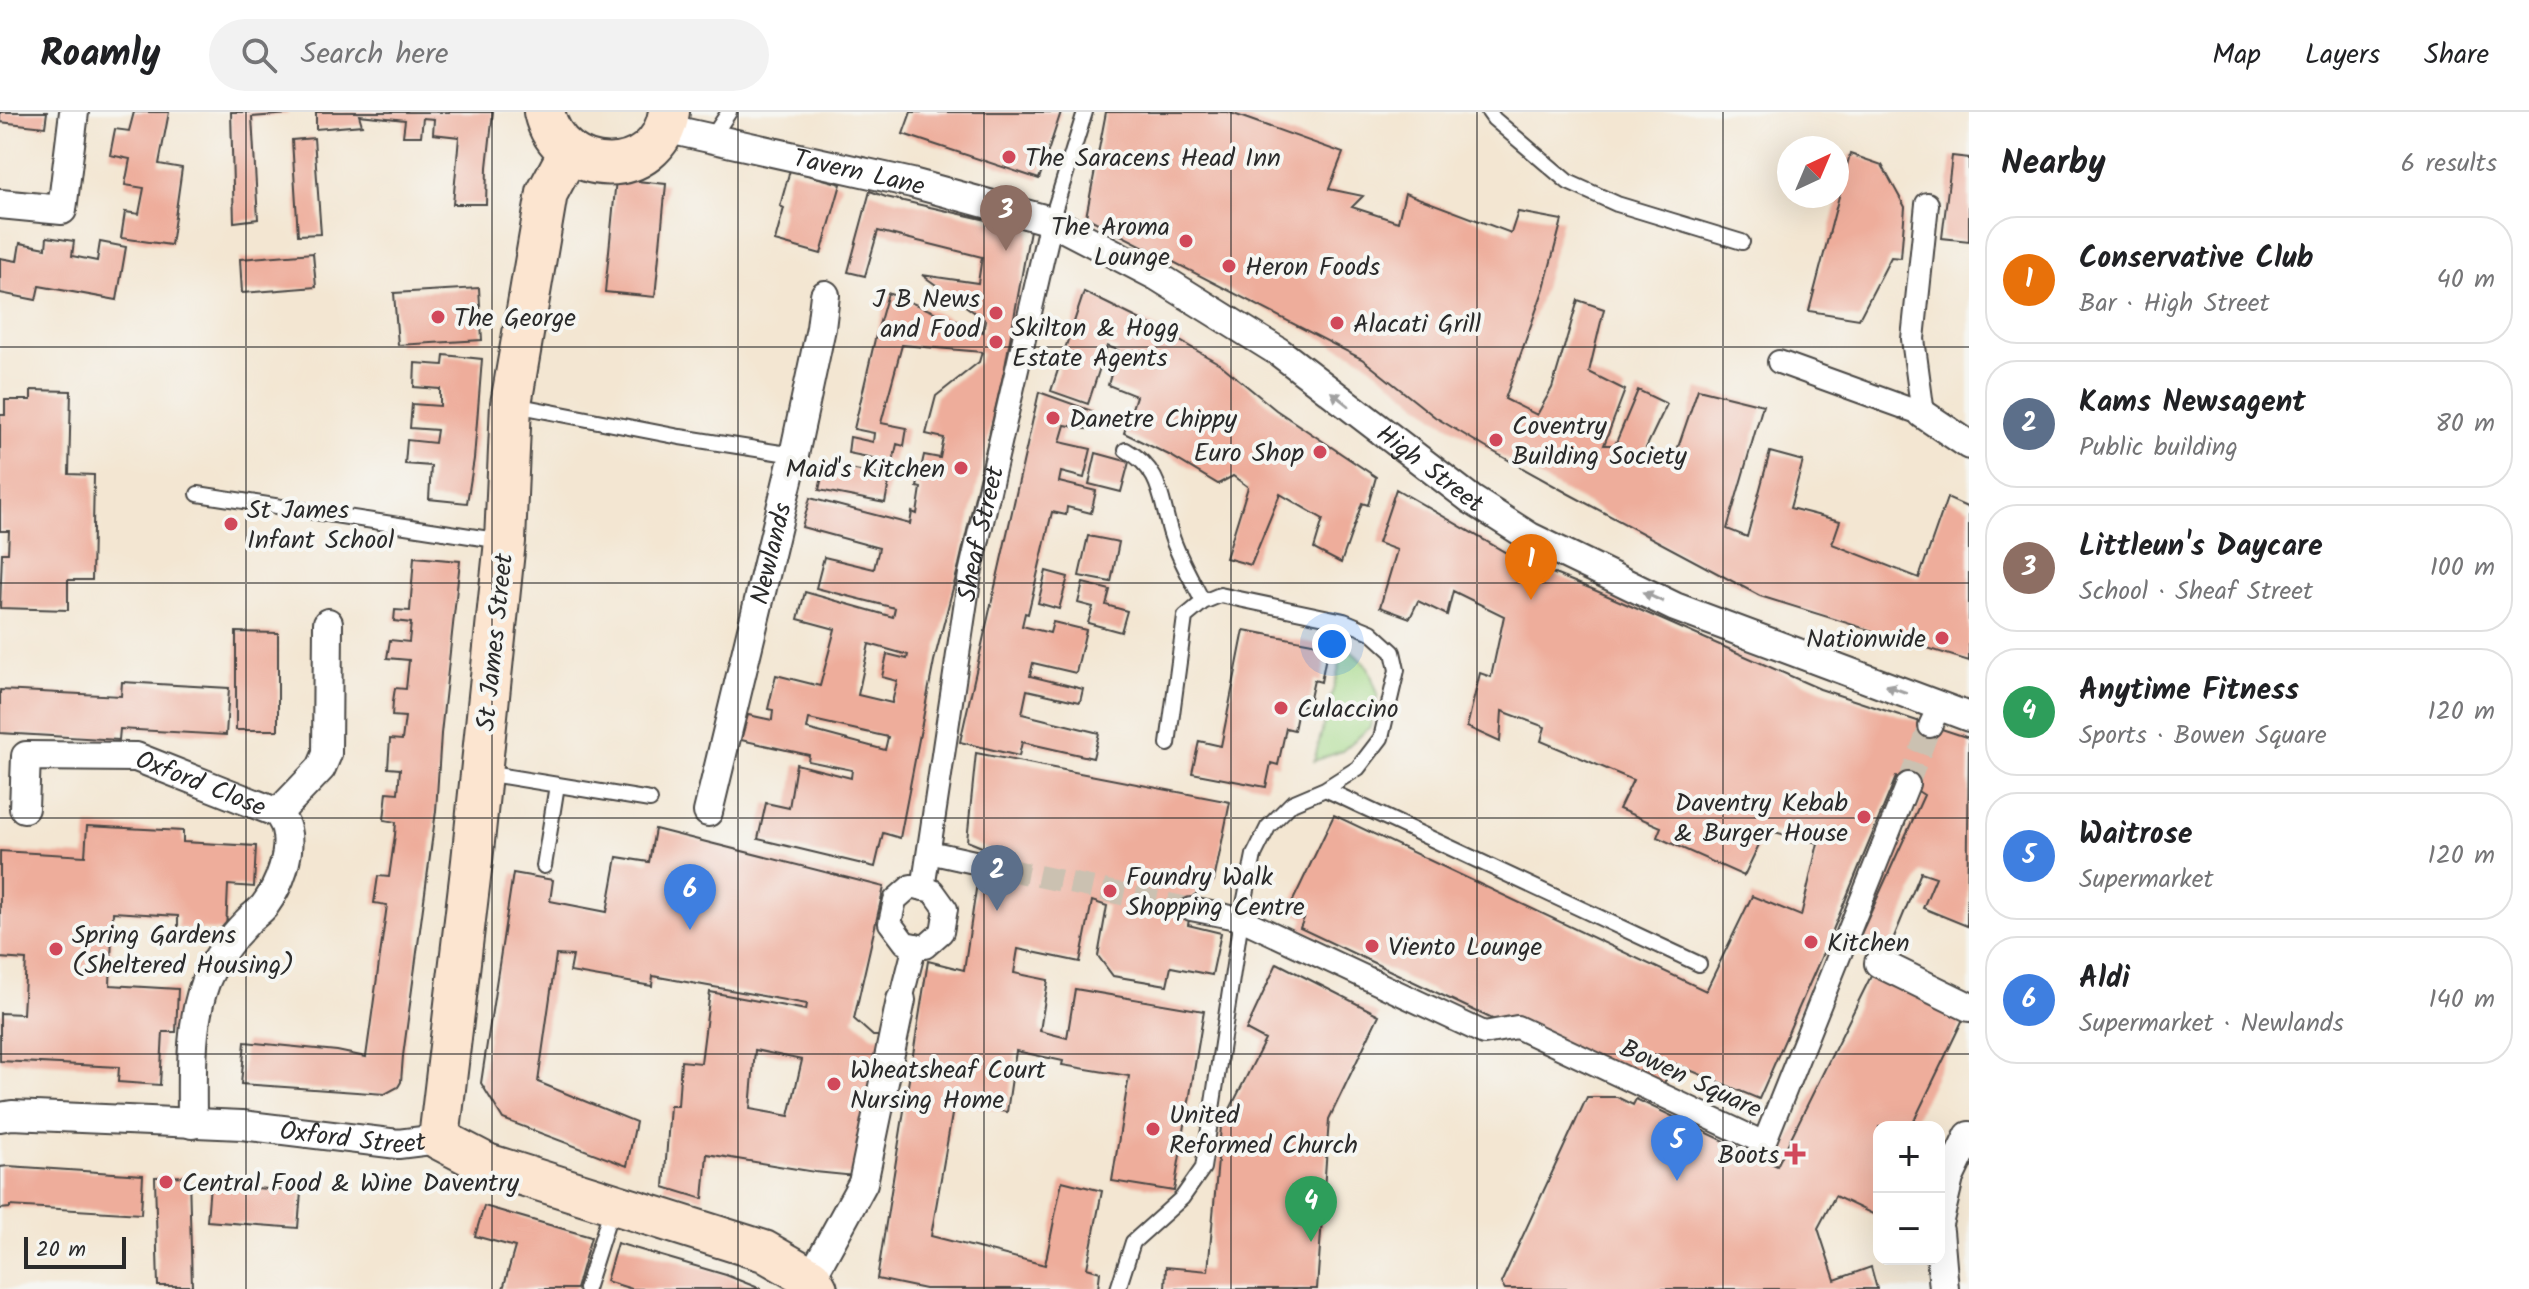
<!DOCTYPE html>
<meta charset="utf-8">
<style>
body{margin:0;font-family:Kalam,sans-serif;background:#f2f2f2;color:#202124}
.controls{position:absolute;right:24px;bottom:24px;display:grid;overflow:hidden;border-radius:16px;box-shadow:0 8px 32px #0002}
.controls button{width:72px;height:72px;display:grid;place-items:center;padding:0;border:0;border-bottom:2px solid #e0e0e0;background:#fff;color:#202124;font:40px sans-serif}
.compass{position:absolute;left:1777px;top:24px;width:72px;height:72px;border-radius:50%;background:#fff;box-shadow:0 8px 32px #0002;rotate:44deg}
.scale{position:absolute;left:24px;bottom:20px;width:102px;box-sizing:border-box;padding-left:8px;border:4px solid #2b2b2b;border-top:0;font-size:22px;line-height:28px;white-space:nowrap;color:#2b2b2b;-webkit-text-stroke:6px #f6f6f2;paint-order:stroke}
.you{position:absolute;left:1332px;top:532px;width:28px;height:28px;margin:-20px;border:6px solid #fff;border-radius:50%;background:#1a73e8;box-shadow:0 0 0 12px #1a73e833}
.badge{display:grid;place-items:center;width:52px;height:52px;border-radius:50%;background:#d1495b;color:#fff;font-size:26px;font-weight:700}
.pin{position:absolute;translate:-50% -66px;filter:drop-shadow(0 2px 4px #0008)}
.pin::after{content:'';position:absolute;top:42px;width:28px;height:24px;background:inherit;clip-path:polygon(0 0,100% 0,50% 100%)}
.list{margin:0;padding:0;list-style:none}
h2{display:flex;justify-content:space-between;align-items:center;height:104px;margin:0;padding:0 32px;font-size:34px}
h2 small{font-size:26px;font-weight:400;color:#757577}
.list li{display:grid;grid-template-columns:52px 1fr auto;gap:24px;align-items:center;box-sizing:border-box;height:128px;margin:0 16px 16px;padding:0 16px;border:2px solid #e0e0e0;border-radius:32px}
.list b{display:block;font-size:30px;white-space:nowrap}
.list p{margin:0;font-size:26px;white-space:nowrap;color:#757577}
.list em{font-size:26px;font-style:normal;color:#757577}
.icon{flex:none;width:44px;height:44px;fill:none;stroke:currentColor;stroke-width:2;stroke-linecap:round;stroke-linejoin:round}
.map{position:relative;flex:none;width:1969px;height:1177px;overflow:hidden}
header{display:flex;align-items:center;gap:48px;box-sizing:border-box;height:112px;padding:0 40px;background:#fff;border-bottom:2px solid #e0e0e0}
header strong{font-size:38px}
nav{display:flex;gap:44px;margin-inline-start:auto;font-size:28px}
.search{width:560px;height:72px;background:#f2f2f2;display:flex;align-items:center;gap:20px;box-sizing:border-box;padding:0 28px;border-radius:44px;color:#757577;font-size:30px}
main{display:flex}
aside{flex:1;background:#fff}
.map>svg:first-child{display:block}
</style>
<header>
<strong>Roamly</strong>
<div class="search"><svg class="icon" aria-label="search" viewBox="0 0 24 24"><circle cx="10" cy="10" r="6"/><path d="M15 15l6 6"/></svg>Search here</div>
<nav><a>Map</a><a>Layers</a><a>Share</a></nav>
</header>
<main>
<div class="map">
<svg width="1969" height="1177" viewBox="0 0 1969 1177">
<rect width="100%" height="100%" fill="#f6f6f2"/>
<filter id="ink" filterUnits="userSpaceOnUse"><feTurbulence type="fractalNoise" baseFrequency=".0125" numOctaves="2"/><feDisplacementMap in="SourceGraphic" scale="16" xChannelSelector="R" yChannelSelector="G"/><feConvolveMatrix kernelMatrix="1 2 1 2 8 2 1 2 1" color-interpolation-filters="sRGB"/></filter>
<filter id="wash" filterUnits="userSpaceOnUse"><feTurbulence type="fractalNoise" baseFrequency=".006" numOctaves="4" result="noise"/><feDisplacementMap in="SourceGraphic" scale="32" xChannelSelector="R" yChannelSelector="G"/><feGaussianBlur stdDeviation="1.8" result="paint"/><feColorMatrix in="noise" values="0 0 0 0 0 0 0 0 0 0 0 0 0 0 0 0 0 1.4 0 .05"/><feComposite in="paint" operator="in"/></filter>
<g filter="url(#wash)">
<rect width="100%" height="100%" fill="#f3e6d2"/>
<!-- green -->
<path fill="#a5d989" stroke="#68825a" stroke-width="2" d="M1345,533L1368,555L1378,582L1370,615L1342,639L1314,649Z"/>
<g id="blocks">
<!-- building -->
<path fill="#eead9b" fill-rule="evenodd" d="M0,0H47L45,15L0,10Z
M134,0H169L159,52L182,56L171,133L121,126L125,100L139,102L144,76L125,73L130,47L110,43L115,17L129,19Z
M231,0H289V2L252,5L258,107L234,110Z
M316,0H493L487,55L486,92H453L459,25L433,22L434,7L423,6L421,24H403L405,8L359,3L362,13L316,17Z
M911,0H1061L1039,67L903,22Z
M1106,0H1228L1343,41L1329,77L1363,84L1352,95L1398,110L1405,81L1511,121L1518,100L1562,108L1544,176L1505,287L1537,303L1552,276L1578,188L1604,197L1589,260L1625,278L1604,333H1615L1638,278L1667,292L1646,336L1674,347L1698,277L1763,293L1727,417L1747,425L1770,340L1803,349L1790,396L1840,409L1832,432L1919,466L1947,386L1969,396V549L1760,484L1569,382L1485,335L1435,305L1362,247L1086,105Z
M314,26L321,122L298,123L292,28Z
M1850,42L1882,53L1905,95L1901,146L1891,145L1859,207L1809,199Z
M1952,44L1969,46V129L1942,126Z
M790,58L841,72L821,142L775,129L784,96L780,94Z
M616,67L666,72L655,185L605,180Z
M870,79L886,85L1030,118L1005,255L959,453L934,549L900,726L883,721L875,755L758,727L766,691L789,696L796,652L851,666L852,658L808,649L809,643L741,628L748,603L772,608L773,598L768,597L776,563L820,574L835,517L798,507L805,480L893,505L895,496L816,476L824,445L874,457L879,436L802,415L810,386L910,412L912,400L917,402L921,376L917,375L924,343L940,346L944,326L926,322L936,284L979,250L982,240L902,233L881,311L907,316L904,334L897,332L893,350L848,341L850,325L873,330L874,321L854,317L875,227L888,181L983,220L985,208L922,163L978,171L982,145L878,119L865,164L848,160ZM869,532L908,543L907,547L887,542L882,565L897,569L892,591L858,583ZM809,607L888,625L885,638L807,617Z
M47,125L74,129L72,144L97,149L100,130L126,135L117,188L39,174L36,188L0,181V146L17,149L20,131L46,136Z
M313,141L316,175L242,181L240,147Z
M479,176L482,228L398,233L394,181Z
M1084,180L1159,217L1220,252L1276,298L1376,365L1368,393L1362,391L1341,451L1314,437L1323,407L1280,382L1251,453L1226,446L1248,375L1233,364L1218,372L1171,344L1124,321L1136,284L1108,273L1118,238L1107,234L1088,292L1051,279Z
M444,243L482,247L474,347L467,391L429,387L431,354L405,352L407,328L435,331L437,318L410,316L412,292L440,294V277L414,275L415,251L443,253Z
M31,278L71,279L69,362L94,363L92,468H68V498L0,496L2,441H8L9,419H0V303H5V288H31Z
M1039,280L1092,299L1086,317L1065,313L1060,330L1091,337L1084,366L1061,360L1059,370L1096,379L1091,401L1067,395L1066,403L1052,400L1028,502L1025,501L1022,514L1050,521L1053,510L1086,518L1076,561L1033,551L1030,564L1083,577L1080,590L1027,578L1022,602L1099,621L1093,646L1022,630L1019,644L960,630Z
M1096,341L1129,350L1121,380L1089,372Z
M825,352L890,365L885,391L819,378Z
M1396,377L1517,447L1592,477L1820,577L1969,626L1967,814L1923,796L1936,765L1921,760L1887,842L1860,824L1924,683L1896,665L1833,818L1759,987L1673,951L1663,974L1505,913L1300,816L1304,806L1288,799L1334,703L1706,879L1752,784L1801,804L1818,731L1766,718L1744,764L1657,725L1661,715L1619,697L1633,668L1541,629L1545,615L1502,599L1500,630L1467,615L1480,561L1491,565L1504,504L1453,479L1447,503L1418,489L1410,506L1380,495L1397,438L1378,431Z
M1088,424L1119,430L1111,470L1079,464Z
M414,445L460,449L441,622L436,699L403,944L401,970L398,975L385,982L241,972L245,930L337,939L366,945L387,793L374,791L378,764L389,765L395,723L396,710L384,708L387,680L398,681L400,657L388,656L390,627L402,628L405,605L392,604L393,589L395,576L406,577L409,548L387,546L390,528L409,530L411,511L394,509L395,498L410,499Z
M1046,459L1068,465L1059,497L1038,491Z
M1083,471L1110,478L1106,493L1127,499L1121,520L1088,511L1093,495L1078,491Z
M1244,518L1328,534L1321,570L1314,568L1308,595L1299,593L1294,618L1286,616L1278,653L1271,651L1266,675L1192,661L1199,629L1221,634Z
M236,520L278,521V618H236Z
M122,570L229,576L226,623L120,617L119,628L0,621V578L121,584Z
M976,641L1230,690L1214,769L1193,784L1188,813L1221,821L1212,863L1171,855L1167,873L1113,864L1098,844L1107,794L1092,789L1080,850L1018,837L1014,861L1048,868L1040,919L1067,926L1075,877L1204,899L1174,1079L1112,1069L1129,964L1062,953L1063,949L1016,939L1007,1000L954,991L931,1124L1045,1153L1062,1069L1102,1079L1087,1156L1100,1160L1098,1177H925L877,1167L928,849L964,858L978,764L1005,770L1009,746L967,729Z
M87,714L183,719V730L256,734L254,775L228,773L226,819L178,816V804L113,800L110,873L178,877L176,920H163L160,973L118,970L119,955L0,949V901L23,902L26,848L0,846V739L85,744Z
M655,717L884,775L854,907L873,924H882L855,1064L815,1060L707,1042L703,1087L664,1075L670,994H678L681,949L701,951L710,880L806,898L807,892L653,864L652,874L570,860L573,844L556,843L538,970L636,1010L627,1054L503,1007L481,971L513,761L553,768L550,789L607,800L617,745L649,750ZM755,938L802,948L789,1004L750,997Z
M1277,851L1379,903L1329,1007L1317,1177H1165L1166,1155L1208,1159L1221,1015L1265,928L1246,918Z
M1871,864L1966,901L1911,1015H1879V1105L1835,1084L1818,1116L1835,1168L1871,1155L1877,1177H1505L1501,1171L1587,985H1617L1633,993L1636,987L1777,1054Z
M8,1054L143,1063L141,1102L10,1094V1096L0,1097V1055Z
M189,1064L192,1174H158L155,1065Z
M210,1072L301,1080L298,1116L207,1109Z
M484,1094L591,1125L576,1177H503L515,1135L475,1124Z
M617,1131L726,1163L761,1177H632L606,1169Z"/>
</g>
</g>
<g filter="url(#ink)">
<use href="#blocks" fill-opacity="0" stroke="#494744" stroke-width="2"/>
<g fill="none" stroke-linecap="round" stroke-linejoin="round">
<!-- pedestrian-tunnel -->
<path stroke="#cbc1b1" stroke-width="22" stroke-dasharray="22 11" stroke-linecap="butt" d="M1908,672L1930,614
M1006,757L1191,797"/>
<!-- service casing -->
<g stroke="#494744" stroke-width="18">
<path id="service" d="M1489,0L1494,7L1568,70L1617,92L1742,130
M711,27L729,0
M1051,109L1085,0
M515,293L680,325L794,343
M1126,338C1162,358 1160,386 1171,422C1178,445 1192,468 1203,490
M198,382L502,429
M484,661L650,688
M1325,677L1699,852
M544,754L557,673
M586,1177L613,1092
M1118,1177L1133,1130L1182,1086L1203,1056L1241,807L1254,743L1268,715L1292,691L1325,677L1358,656L1381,626L1397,558L1393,540L1371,520L1344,509L1220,483L1203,490L1185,505L1168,632"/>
</g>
<!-- pedestrian casing -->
<g stroke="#494744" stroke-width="26">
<g id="pedestrian">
<path d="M1779,250L1923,302L1913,227L1927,92"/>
<path d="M1930,614L1940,593"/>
<path d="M929,740L1006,757"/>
<path d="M911,774L933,779L946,797L942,820L925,835L905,831L890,811L895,788Z"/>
<path id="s1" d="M923,777L970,462L1051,109"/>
<path d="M1191,797L1241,807L1484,921L1517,915L1764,1031L1908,672"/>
<path d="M901,888L915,833"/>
</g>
</g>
<!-- minor casing -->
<g stroke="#494744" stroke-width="32">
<g id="minor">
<path id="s2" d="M664,16L912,71L1051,109L1157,164L1279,240L1472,388L1530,425L1675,495L1969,605"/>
<path d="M0,92L62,98L74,0"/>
<path d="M1923,302L1969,333"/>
<path id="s3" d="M24,696L26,644L136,645L278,701C281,706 285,712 286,717C292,741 279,774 265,793C260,800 252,804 247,810C231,826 213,850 205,871C189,915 192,966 192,1012"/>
<path id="s4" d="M708,700L794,343L821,216L825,183"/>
<path d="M278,701L321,656L327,642L328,511"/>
<path d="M1879,851L1969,895"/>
<path id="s5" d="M0,1005L12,1003L242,1013L398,1032L439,1027"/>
<path d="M1939,1108L1949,1066L1969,1024"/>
<path d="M1939,1119L1944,1177"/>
<path d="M811,1166L863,1071L901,888"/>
</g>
</g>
<!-- secondary casing -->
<g stroke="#494744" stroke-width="44">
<path id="secondary" d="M544,0C560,69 658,71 669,0
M569,40L547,81L511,292L505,429L472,749L439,1027L487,1052L764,1139L811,1166L817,1177"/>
</g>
<!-- service -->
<use href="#service" stroke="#fff" stroke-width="14"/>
<!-- pedestrian -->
<use href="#pedestrian" stroke="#fff" stroke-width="22"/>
<!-- minor -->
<use href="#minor" stroke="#fff" stroke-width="28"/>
<!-- secondary -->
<use href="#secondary" stroke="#fce5d0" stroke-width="40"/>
</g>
<!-- one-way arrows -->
<defs><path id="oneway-solid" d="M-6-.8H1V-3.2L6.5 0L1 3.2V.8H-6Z" transform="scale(2)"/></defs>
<g fill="#a0a0a0">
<use href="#oneway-solid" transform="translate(1340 287) rotate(-142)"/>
<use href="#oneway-solid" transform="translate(1653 485) rotate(-155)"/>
<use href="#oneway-solid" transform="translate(1896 577) rotate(-160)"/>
</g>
</g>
<!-- grid -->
<path fill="none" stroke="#2b2b2b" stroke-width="2" stroke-opacity="0.55" d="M246,0V1177M492,0V1177M738,0V1177M984,0V1177M1231,0V1177M1477,0V1177M1723,0V1177M0,235H1969M0,471H1969M0,706H1969M0,942H1969"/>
<!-- markers -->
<g fill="#d1495b" stroke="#f6f6f2" stroke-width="3">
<circle cx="1009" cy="45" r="8"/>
<circle cx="1186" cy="129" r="8"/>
<circle cx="1229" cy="154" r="8"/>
<circle cx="996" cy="201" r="8"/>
<circle cx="438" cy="205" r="8"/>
<circle cx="1337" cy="211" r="8"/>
<circle cx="996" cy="230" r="8"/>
<circle cx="1053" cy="306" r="8"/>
<circle cx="1496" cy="328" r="8"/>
<circle cx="1320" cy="340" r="8"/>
<circle cx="961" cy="356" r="8"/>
<circle cx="231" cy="412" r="8"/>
<circle cx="1942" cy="526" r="8"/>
<circle cx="1281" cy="596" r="8"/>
<circle cx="1864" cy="705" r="8"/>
<circle cx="1110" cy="779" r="8"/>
<circle cx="1811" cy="830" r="8"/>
<circle cx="1372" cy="834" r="8"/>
<circle cx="56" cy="837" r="8"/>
<circle cx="834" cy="972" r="8"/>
<circle cx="1153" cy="1017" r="8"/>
<path d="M1791 1030h8v8h8v8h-8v8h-8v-8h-8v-8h8z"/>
<circle cx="166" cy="1070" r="8"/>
</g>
<g text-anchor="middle" stroke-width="8" stroke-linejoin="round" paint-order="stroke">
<!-- poi labels -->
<g font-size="26" fill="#2b2b2b" stroke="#f6f6f2" text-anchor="start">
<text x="1025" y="54">The Saracens Head Inn</text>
<text x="1170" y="123" text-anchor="end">The Aroma<tspan x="1170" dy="30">Lounge</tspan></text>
<text x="1245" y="163">Heron Foods</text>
<text x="980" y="195" text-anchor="end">J B News<tspan x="980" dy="30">and Food</tspan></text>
<text x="454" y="214">The George</text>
<text x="1353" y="220">Alacati Grill</text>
<text x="1012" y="224">Skilton &amp; Hogg<tspan x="1012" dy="30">Estate Agents</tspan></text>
<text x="1069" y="315">Danetre Chippy</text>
<text x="1512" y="322">Coventry<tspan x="1512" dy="30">Building Society</tspan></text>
<text x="1304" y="349" text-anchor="end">Euro Shop</text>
<text x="945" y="365" text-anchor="end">Maid's Kitchen</text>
<text x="247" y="406">St James<tspan x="247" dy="30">Infant School</tspan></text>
<text x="1926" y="535" text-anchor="end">Nationwide</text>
<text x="1297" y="605">Culaccino</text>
<text x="1848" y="699" text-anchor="end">Daventry Kebab<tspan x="1848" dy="30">&amp; Burger House</tspan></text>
<text x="1126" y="773">Foundry Walk<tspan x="1126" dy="30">Shopping Centre</tspan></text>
<text x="72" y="831">Spring Gardens<tspan x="72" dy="30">(Sheltered Housing)</tspan></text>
<text x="1827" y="839">Kitchen</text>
<text x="1388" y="843">Viento Lounge</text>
<text x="850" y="966">Wheatsheaf Court<tspan x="850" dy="30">Nursing Home</tspan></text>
<text x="1169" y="1011">United<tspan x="1169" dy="30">Reformed Church</tspan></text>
<text x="1779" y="1051" text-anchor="end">Boots</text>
<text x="182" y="1079">Central Food &amp; Wine Daventry</text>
</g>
<!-- street labels -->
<g font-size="26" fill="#2b2b2b" stroke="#f6f6f2">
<text dy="9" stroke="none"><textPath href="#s2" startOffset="200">Tavern Lane</textPath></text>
<text dy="9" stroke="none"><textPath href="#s2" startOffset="852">High Street</textPath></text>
<text dy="9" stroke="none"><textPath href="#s1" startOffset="360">Sheaf Street</textPath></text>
<text dy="9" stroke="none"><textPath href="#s4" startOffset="266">Newlands</textPath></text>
<text transform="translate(494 530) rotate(-84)" y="9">St James Street</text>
<text dy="9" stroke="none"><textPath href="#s3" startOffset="232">Oxford Close</textPath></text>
<text transform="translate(1691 966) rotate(25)" y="9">Bowen Square</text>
<text dy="9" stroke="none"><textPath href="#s5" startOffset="354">Oxford Street</textPath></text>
</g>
</g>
</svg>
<div class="controls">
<button>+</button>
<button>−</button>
</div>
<svg class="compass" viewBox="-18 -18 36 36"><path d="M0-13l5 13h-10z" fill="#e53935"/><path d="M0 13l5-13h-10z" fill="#757577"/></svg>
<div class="scale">20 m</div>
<div class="you"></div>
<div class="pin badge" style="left:1531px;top:488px;background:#e8710a">1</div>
<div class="pin badge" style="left:997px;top:799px;background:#5c6f8a">2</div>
<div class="pin badge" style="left:1006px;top:139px;background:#8d6e63">3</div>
<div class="pin badge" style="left:1311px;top:1130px;background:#2e9e5b">4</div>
<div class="pin badge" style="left:1677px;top:1069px;background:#3f7fe0">5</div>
<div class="pin badge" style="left:690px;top:818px;background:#3f7fe0">6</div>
</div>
<aside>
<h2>Nearby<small>6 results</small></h2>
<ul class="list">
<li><span class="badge" style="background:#e8710a">1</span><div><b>Conservative Club</b><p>Bar · High Street</p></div><em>40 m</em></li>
<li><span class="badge" style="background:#5c6f8a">2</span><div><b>Kams Newsagent</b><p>Public building</p></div><em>80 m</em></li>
<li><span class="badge" style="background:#8d6e63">3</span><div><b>Littleun's Daycare</b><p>School · Sheaf Street</p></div><em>100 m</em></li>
<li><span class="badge" style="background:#2e9e5b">4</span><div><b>Anytime Fitness</b><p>Sports · Bowen Square</p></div><em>120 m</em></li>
<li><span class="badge" style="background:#3f7fe0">5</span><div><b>Waitrose</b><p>Supermarket</p></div><em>120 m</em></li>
<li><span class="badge" style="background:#3f7fe0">6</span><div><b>Aldi</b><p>Supermarket · Newlands</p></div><em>140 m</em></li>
</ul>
</aside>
</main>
